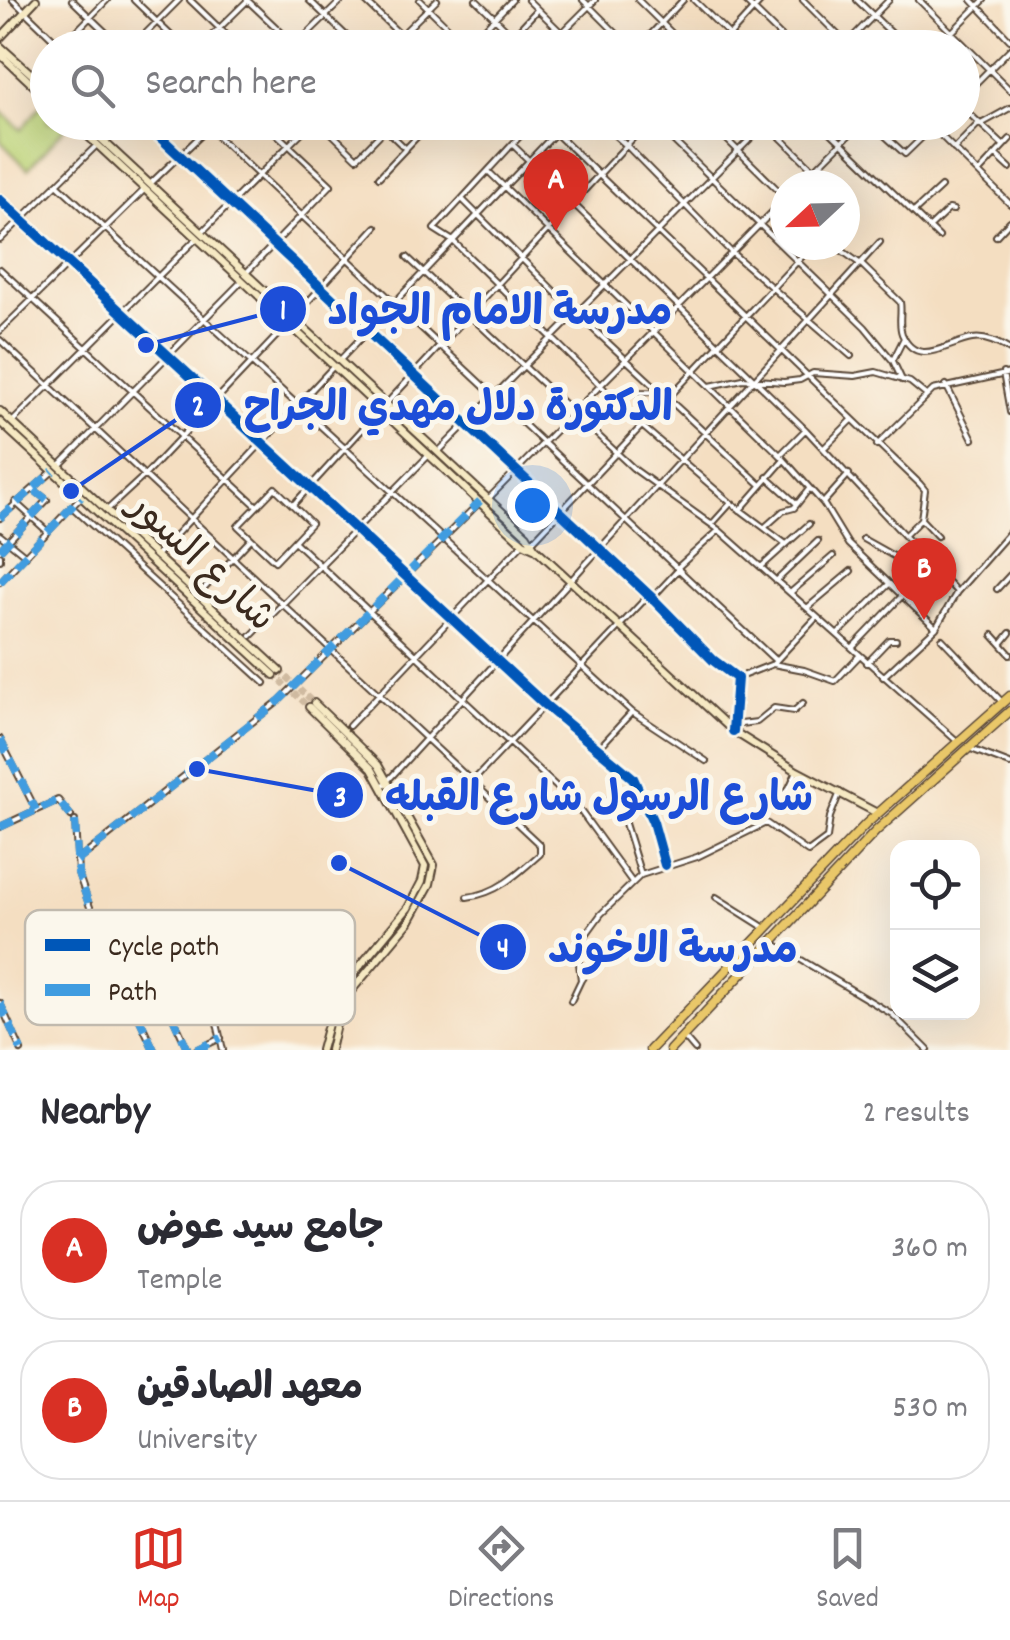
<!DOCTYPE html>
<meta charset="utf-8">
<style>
body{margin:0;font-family:Dekko,"Playpen Sans Arabic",sans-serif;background:#f7f7f7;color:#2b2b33}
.controls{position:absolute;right:30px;bottom:30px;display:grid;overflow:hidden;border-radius:20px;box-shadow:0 10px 40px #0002}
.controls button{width:90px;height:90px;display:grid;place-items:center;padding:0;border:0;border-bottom:2px solid #e1e1e2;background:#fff;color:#2b2b33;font:50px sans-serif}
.compass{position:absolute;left:770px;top:170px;width:90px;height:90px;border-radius:50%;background:#fff;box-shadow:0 10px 40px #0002;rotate:248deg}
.you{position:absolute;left:532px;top:505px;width:35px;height:35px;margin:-25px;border:8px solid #fff;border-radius:50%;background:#1a73e8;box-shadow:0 0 0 15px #1a73e833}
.badge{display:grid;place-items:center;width:65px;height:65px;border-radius:50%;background:#d93025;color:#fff;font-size:32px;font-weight:700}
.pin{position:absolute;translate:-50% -82px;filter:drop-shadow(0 2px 5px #0008)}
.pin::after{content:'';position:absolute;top:52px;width:35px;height:30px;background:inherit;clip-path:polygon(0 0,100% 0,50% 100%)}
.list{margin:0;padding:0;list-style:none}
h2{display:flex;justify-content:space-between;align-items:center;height:130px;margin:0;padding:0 40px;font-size:42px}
h2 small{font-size:32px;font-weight:400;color:#7c7c81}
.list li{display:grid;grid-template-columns:65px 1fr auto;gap:30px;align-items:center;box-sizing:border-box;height:140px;margin:0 20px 20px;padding:0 20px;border:2px solid #e1e1e2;border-radius:40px}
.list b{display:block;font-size:38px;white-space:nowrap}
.list p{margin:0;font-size:32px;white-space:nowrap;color:#7c7c81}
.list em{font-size:32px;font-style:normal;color:#7c7c81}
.icon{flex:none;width:55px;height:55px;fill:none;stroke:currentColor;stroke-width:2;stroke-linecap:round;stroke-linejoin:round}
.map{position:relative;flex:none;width:1010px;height:1050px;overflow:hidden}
.search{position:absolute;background:#fff;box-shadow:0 10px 40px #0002;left:30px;right:30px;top:30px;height:110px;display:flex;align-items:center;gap:25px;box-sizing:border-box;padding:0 35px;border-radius:55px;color:#7c7c81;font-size:38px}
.sheet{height:450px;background:#fff}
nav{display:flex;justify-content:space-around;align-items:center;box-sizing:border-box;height:140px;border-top:2px solid #e1e1e2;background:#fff;font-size:28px;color:#7c7c81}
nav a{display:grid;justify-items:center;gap:5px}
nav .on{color:#d93025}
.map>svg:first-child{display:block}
</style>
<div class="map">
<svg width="1010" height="1050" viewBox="0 0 1010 1050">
<rect width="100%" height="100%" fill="#fbf7ec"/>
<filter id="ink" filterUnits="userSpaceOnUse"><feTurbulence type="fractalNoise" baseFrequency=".01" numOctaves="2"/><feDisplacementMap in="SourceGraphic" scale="20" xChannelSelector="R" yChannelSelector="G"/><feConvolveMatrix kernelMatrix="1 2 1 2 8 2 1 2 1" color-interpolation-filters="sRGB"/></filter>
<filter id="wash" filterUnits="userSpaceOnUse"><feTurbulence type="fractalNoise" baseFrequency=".0048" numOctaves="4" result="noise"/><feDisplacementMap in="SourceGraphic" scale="40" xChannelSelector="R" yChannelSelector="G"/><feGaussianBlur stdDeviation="2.25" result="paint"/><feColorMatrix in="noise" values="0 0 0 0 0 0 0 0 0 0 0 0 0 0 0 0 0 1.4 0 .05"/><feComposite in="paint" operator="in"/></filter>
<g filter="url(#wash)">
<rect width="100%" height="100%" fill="#f4dec1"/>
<!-- green -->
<path fill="#bcd377" stroke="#7c7e4a" stroke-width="2.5" d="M43,103L47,108L48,122L60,123L65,128L28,169L0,141V110L21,130Z"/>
</g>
<g filter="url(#ink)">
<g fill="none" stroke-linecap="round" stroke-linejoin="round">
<!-- secondary-tunnel -->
<path stroke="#cfbaa0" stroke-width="6" stroke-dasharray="6 3" stroke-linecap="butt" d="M280,671L314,703
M274,675L309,707"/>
<!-- street casing -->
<g stroke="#574536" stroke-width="8">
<path id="street" d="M13,0L63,48
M72,0L122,48
M134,0L184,48
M190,0L240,48
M247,0L298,48
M309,0L359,48
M364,0L414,48
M420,0L469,48
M476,0L512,35
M528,0L577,48
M583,0L631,48
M638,0L687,48
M694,0L743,48
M744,0L793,48
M803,0L851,48
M857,0L907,48
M919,0L1010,90
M972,0L1010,40
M562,33L595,0
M62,46L107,0
M131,48L179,0
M199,48L246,2
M293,48L342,0
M388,48L437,0
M466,48L512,0
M502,48L536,11
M638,48L683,0
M718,48L762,0
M842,48L889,0
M936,48L984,0
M34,76L48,61
M962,97L1010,49
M962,107L1003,145
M144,122L652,598L713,660L737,678L733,731
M202,122L776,661
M320,122L357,158L392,122
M378,122L406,149
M533,122L434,229L453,241L642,426L731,503L786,544
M544,122L920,484L925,490L921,519L906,534
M600,122L627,146L732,253L851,356
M654,122L865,327L893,361L902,380
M709,122L785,197
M765,122L829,185
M820,122L939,237
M870,122L905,154L938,122
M927,122L1010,204
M981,124L1010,108
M103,140L121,122
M513,145L806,430L957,592
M954,149L978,124
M996,155L1010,168
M488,171L780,455L823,503L848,544L936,628
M979,172L1010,139
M379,177L431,122
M57,184L632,712L706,761
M150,184L215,122
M799,185L862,122
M462,199L577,314L760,484
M0,200L545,705L633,778L653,822L665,865
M845,200L850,205L845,211
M915,211L941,187
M929,228L949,209L953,210
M202,232L312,122
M996,236L1010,221
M0,240L97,145
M834,245L862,265L900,302C902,312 898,323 902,334C917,369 947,343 972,339C986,337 998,343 1010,350
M407,257L634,469L719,530L957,741
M0,269L257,506
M246,273L331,185L264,122
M294,317L376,227
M0,331L143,191
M0,340L540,845V854C519,873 497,894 467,897
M340,360L566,122
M893,360L904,338
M1003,373L1010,412
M946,385L973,439
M710,386L743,379L784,382L800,380L813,373L855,376L876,372L910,382L926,395
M607,393L656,392
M387,403L648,122
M12,422L196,239
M877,445L933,390L1010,373
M824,448L851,421
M439,451L767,122
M780,455L805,430
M59,466L241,282
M767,477L796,503
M275,488L311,523L275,561L238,526Z
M489,498L785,199
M15,502L48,532
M823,503L849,474
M293,505L380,410
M72,507L265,683
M107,510L145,475L287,325
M740,510L783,461
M0,518L53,471
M921,519L937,536
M712,524L731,503
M765,527L783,511L794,508L809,489
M0,535L26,556
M863,539L897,558L910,588L917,595
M294,541L576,805L632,882
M531,543L813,245
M0,550L47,500L33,489
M0,555V560
M156,556L333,367
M897,558L915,544
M761,567L809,524
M677,568L718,531
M776,581L818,541
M0,582L81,497
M997,589L1010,575
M202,591L250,540
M790,593L833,556
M652,598L679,569
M807,608L851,571
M838,634L888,585
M993,635L1010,654
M251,636L429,455
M942,639L1002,702
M1001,644L1010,633
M852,648L900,598
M867,663L889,640H896
M773,664L804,670L835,681L859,656
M883,677L936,628L957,592L1010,532
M737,678L773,664L817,617
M733,725L757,722L774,708L794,711L803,703
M349,726L521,545
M0,739L36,810
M598,749L632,712
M971,749L1010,764
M473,781L648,596
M382,787L880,242
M602,798L623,817L641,875
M774,805L789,788L797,771
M75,821L78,873L98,930L154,1050
M0,827L58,800L71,816
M77,861L279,701L480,502
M716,897L765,928
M146,941L149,958L160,979L192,990
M771,942L892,1014L928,1050
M107,946L184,935L192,990L211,996L223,1050
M131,979L152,968
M581,980L592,964
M571,1001L581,980L577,947L601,914L641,875L697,857L766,823L808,852L827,838L830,817L840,792
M0,1003L21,1050
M683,1036L695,1050
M188,1050L167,1004L194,991
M196,1050L221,1038"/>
</g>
<!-- secondary casing -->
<g stroke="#574536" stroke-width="10">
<path id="secondary" d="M0,38L36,0
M0,46L48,89
M0,54L48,99
M73,122L523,543L534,548
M83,122L527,535L535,548L733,731L797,771L877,813
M0,411L280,671
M0,422L274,675
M314,703L378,765L434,865L430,884L409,922L341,1003L330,1050
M309,707L372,769L425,866L422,881L408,908L336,995L321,1050"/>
</g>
<!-- primary casing -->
<g stroke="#574536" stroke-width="11">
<path id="primary" d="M650,1050L866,824L1010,696
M670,1050L876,831L1010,711"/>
</g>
<!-- street -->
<use href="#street" stroke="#fff" stroke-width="4"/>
<!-- secondary -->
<use href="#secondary" stroke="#f6e9c3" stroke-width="6"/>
<!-- primary -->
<use href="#primary" stroke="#e9c769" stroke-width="8"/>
<!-- quiet -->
<path stroke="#3f9ce0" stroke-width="8" stroke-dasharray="15 8" stroke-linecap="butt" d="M0,518L53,471
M0,550L47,500L33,489
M0,582L81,497
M0,739L36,810
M75,821L78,873L98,930L154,1050
M0,827L58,800L71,816
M77,861L279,701L480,501
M131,979L152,968
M0,1003L21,1050
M188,1050L167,1004L194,991
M196,1050L221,1038"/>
<!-- cycleway casing -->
<g stroke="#fbf7ec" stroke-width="16">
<path id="cycleway" d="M144,122L652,598L713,660L737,678L733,731
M0,200L545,705L633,778L653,822L665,865"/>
</g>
<!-- cycleway -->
<use href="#cycleway" stroke="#0057b8" stroke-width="10"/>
</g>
</g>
<g text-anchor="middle" stroke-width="10" stroke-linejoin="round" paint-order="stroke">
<!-- street labels -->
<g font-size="40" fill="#3b2a1e" stroke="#fbf7ec">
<text transform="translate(204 560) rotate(43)" y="14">شارع السور</text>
</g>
</g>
<!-- legend -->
<rect x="25" y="910" width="330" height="115" rx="15" fill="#fbf7ec" stroke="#c1baae" stroke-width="2.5"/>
<rect x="45" y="939" width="45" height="12" fill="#0057b8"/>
<rect x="45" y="984" width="45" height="12" fill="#3f9ce0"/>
<g font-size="28" fill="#3b2a1e">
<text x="108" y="955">Cycle path</text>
<text x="108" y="1000">Path</text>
</g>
<!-- callouts -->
<path fill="none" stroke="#1d4ed8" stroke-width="4" d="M146 345L283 309M71 491L198 405M197 769L340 795M339 863L503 947"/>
<g fill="#1d4ed8" stroke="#fbf7ec" stroke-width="4">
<circle cx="146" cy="345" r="10"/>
<circle cx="71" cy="491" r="10"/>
<circle cx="197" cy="769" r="10"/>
<circle cx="339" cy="863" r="10"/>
<circle cx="283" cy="309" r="25"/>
<circle cx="198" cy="405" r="25"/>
<circle cx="340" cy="795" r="25"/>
<circle cx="503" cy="947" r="25"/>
</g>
<g font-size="30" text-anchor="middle" font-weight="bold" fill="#fff">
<text x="283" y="319">1</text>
<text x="198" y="415">2</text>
<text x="340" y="806">3</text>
<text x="503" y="957">4</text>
</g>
<g font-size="42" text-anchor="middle" font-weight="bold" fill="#1d4ed8" stroke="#fbf7ec" stroke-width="10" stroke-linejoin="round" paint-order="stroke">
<text x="500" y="324">مدرسة الامام الجواد</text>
<text x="458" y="420">الدكتورة دلال مهدي الجراح</text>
<text x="599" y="810">شارع الرسول شارع القبله</text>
<text x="673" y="962">مدرسة الاخوند</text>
</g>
</svg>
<div class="controls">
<button><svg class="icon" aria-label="locate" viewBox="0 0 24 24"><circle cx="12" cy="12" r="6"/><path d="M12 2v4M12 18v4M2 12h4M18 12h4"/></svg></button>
<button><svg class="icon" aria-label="layers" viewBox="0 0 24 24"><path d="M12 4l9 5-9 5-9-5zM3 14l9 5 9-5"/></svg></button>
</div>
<svg class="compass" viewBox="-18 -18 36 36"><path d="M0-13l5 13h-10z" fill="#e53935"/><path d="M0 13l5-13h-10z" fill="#7c7c81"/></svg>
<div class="you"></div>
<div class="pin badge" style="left:556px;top:231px">A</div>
<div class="pin badge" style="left:924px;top:620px">B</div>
<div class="search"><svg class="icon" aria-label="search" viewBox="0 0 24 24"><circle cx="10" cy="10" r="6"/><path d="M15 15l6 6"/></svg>Search here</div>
</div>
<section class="sheet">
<h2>Nearby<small>2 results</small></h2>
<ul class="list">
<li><span class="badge">A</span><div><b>جامع سيد عوض</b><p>Temple</p></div><em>360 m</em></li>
<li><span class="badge">B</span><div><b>معهد الصادقين</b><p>University</p></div><em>530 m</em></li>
</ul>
</section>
<nav>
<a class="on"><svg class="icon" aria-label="map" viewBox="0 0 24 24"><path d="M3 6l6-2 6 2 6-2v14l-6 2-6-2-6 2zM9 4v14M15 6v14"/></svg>Map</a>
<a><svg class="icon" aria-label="directions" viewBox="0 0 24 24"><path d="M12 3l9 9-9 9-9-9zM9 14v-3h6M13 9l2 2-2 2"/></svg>Directions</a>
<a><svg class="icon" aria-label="saved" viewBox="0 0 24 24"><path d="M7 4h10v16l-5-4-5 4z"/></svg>Saved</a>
</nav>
